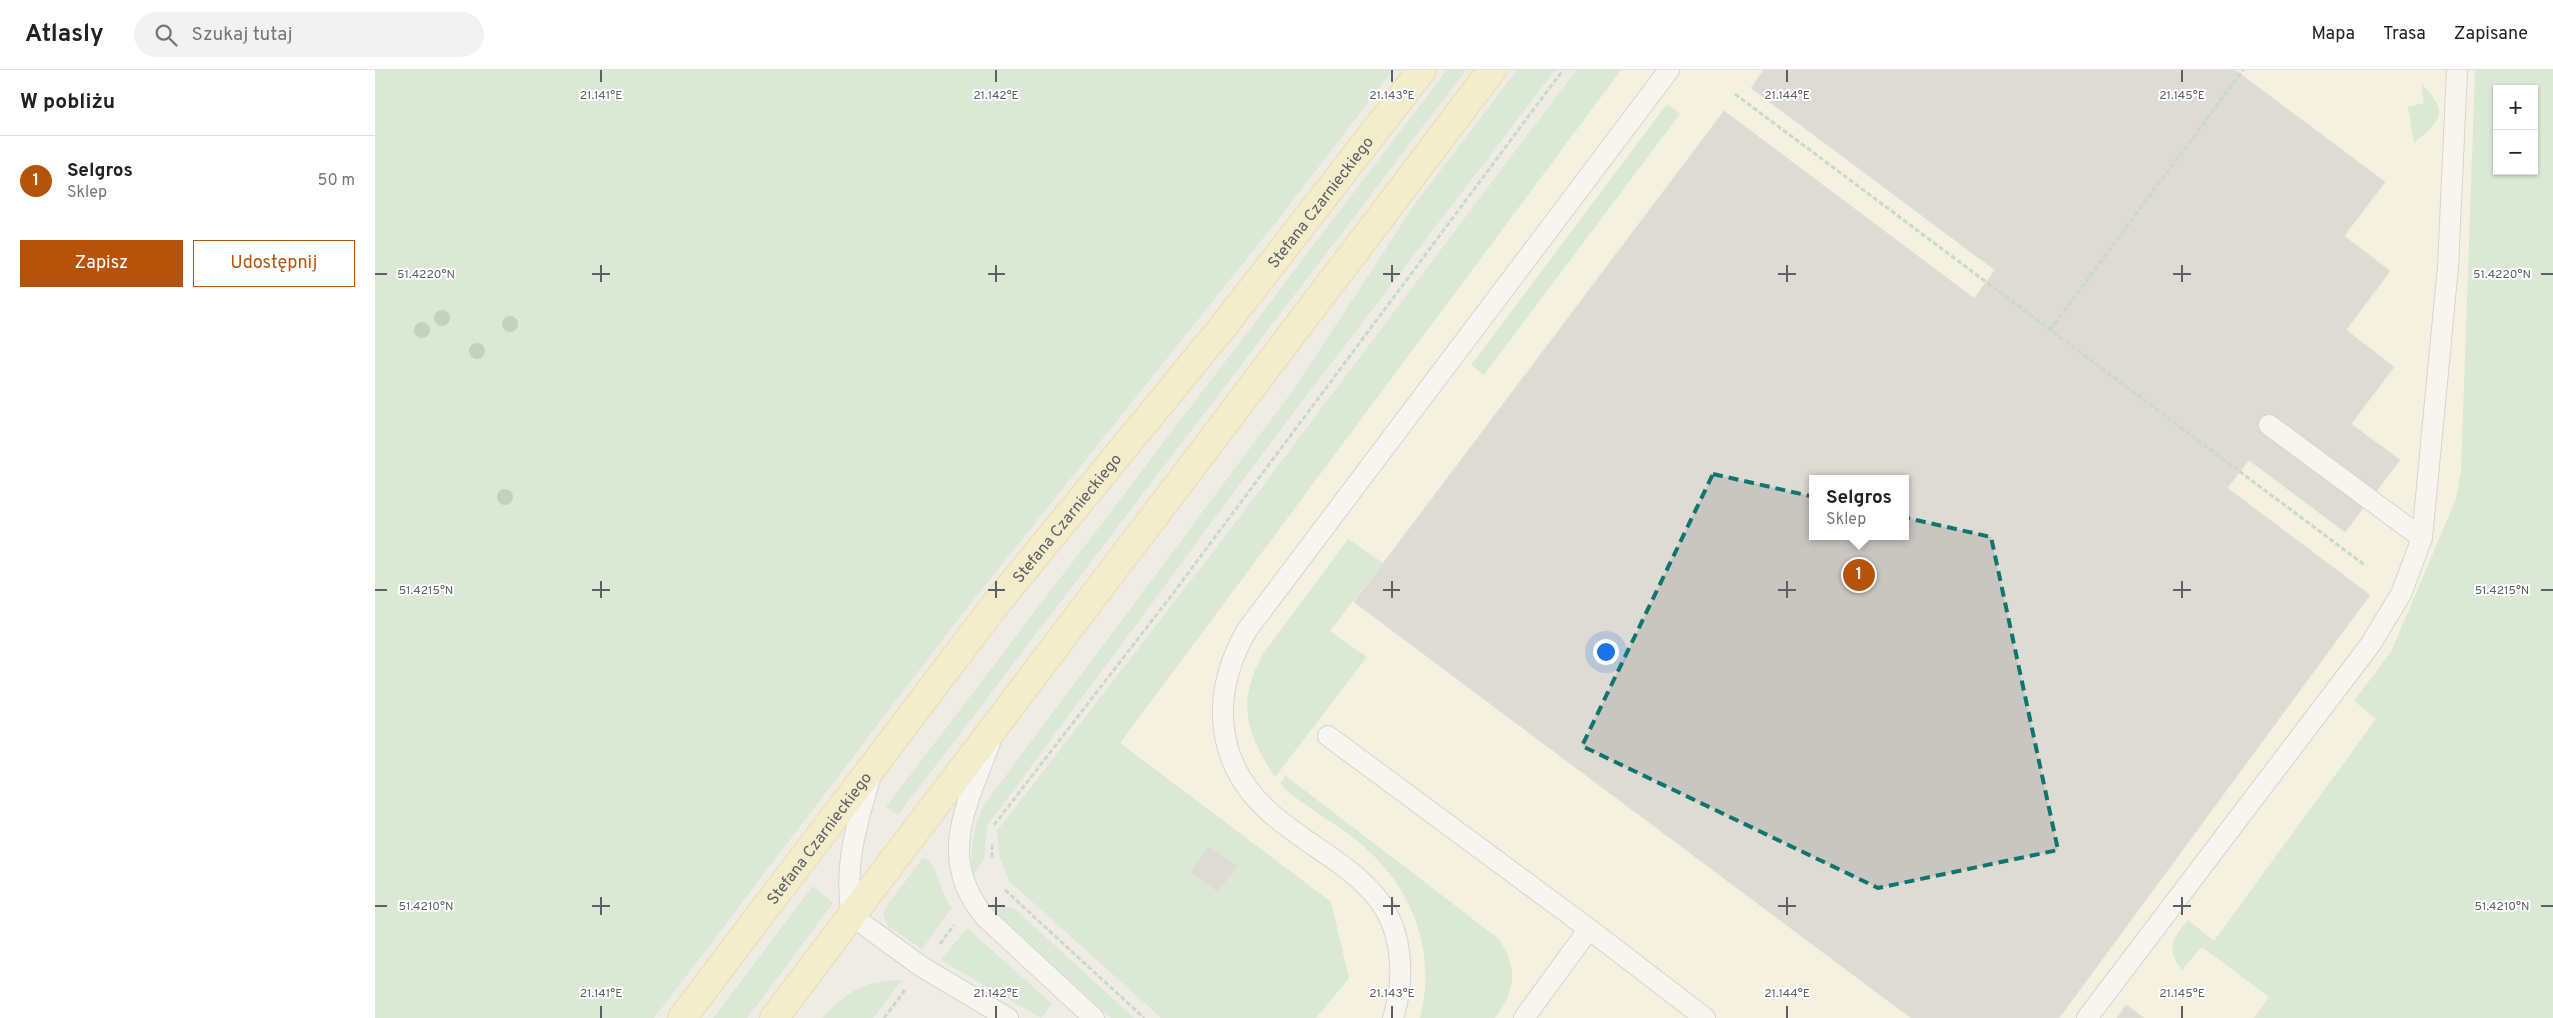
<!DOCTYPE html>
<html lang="pl">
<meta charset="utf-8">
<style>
body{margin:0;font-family:Overpass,sans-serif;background:#f2f2f2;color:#222}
.controls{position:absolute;right:15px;top:15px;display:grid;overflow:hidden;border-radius:0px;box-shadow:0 1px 4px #0004}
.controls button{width:45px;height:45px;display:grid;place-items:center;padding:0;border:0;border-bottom:1px solid #e0e0e0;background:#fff;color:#222;font:25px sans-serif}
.you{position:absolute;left:1230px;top:581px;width:18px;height:18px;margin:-12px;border:4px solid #fff;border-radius:50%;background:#1a73e8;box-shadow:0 0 0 8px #1a73e833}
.badge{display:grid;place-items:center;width:32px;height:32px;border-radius:50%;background:#b45309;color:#fff;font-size:16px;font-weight:700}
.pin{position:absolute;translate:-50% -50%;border:2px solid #fff;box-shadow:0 1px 5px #0006}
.popup{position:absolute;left:1434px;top:405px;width:100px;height:65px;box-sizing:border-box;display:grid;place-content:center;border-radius:0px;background:#fff;filter:drop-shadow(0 1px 4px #0005);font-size:16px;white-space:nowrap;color:#767676}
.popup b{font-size:19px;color:#222}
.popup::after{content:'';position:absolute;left:50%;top:100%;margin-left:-10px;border:10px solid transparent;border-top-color:#fff}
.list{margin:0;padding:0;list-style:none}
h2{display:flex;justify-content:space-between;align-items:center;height:65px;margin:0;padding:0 20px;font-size:21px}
h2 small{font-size:16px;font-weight:400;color:#767676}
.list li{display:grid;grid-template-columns:32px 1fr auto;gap:15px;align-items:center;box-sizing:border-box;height:90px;padding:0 20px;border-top:1px solid #e0e0e0}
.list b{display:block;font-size:19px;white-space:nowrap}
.list p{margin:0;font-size:16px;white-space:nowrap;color:#767676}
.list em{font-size:16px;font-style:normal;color:#767676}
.actions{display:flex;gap:10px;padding:15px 20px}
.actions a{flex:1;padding:11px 0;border:1px solid #b45309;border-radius:0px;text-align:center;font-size:18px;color:#b45309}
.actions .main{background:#b45309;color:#fff}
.icon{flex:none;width:28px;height:28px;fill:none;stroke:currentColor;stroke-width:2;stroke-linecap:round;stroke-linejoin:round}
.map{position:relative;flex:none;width:2178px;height:948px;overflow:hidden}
header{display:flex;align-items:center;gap:30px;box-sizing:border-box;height:70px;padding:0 25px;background:#fff;border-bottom:1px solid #e0e0e0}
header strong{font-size:24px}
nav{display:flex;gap:28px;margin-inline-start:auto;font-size:18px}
.search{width:350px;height:45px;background:#f2f2f2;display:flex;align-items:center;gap:12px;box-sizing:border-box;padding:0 18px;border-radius:28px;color:#767676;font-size:19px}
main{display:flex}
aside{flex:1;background:#fff}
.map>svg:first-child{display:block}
</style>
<header>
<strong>Atlasly</strong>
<div class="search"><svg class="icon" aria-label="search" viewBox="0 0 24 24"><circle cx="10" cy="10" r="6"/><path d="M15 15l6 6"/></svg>Szukaj tutaj</div>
<nav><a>Mapa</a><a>Trasa</a><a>Zapisane</a></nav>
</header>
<main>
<aside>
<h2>W pobliżu<small></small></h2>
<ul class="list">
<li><span class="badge">1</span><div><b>Selgros</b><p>Sklep</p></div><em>50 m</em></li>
</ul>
<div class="actions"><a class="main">Zapisz</a><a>Udostępnij</a></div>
</aside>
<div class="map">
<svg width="2178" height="948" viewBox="0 0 2178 948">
<rect width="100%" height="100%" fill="#eeece4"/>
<!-- commercial -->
<path fill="#fbf5dc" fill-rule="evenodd" d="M1246,0H2117L2104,446L1910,948H941L974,908L745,673ZM1438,409H1530V466H1438Z"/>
<!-- green -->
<path fill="#c3e3c3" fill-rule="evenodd" d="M0,0H1018L902,151L584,548L279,948H0Z
M1072,0H1091L523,745L511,737Z
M1142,0H1180L894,375L612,756L609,789L598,807C595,780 597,760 609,735L919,319L1040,134Z
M1201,0H1246L745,673L956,832L974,908L941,948H786L634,811L625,788L622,761L855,460Z
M2100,0H2178V948H1879L1894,927L1827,877L1807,900C1790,879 1798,868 1813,850L1839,871L2001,649L1979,631L2016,582L2081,429L2086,402ZM2122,19H2159V101H2122Z
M2046,13C2073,42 2068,49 2039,73L2033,37L2049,33Z
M1292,34L1305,44L1109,305L1096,295Z
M973,469L1008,493L955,561L992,587L900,707C871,663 861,633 888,584Z
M911,706L1124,869C1143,898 1141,920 1120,948H1045C1061,888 1041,827 997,784C973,761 941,743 914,723L905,713Z
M551,788C564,799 565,823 577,838L547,879L514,857L508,845L510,838L547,789Z
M438,816L458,833L372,948H338Z
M616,834L639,838L759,948H736L622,843Z
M592,858L677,934L666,948L566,890Z
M527,910L498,948H448C473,920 490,911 527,910Z"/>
<!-- building -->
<path fill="#c9c6c2" stroke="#d2cec3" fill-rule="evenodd" d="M1389,0H1860L2010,112L1969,166L2015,201L1971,260L2019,297L1976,354L2025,390L1970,462L1874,390L1852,418L1599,229L1620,200L1376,18Z
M1349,41L1995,525L1684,948H1536L979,532ZM1438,409H1530V466H1438Z
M834,776L862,796L843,822L815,802Z
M1751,935L1769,948H1742Z"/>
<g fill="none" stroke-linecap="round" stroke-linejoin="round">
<!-- service casing -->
<g stroke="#b5b6ba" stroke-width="22">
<path id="service" d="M1894,355L2047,468
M953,666L1214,859
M615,673C591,736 561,790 611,848L719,948
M496,705C482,753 468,796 477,846L547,897L633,948
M1018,948C1031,907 1028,855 997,822C971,793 934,775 904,750C840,700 833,628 872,560L1294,0
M1149,948L1214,859L1330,948
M1712,948L1995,575L2026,524L2047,468L2073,197L2082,0"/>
</g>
<!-- primary casing -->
<g stroke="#e7c564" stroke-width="30">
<g id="primary">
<path id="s1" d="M307,948L624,530L851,253L1047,0"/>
<path d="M399,948L1117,0"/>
</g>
</g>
<!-- path -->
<path stroke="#9cc4a8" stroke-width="3" stroke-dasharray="5 2.5" stroke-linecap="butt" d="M1360,24L1991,496
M1675,260L1868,0
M619,755L796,526L1188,0
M617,787V773
M630,820L769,948
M565,874L579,855
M509,948L530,920"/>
<!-- service -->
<use href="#service" stroke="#fff" stroke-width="20"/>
<!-- primary -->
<use href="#primary" stroke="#f9eeae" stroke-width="28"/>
</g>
<!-- trees -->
<g fill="#8cb28a">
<circle cx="67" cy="248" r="8"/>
<circle cx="135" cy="254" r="8"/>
<circle cx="47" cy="260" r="8"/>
<circle cx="102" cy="281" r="8"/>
<circle cx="130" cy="427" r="8"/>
</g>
<!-- marked area -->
<path d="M0 0H2178V948H0ZM1338,404L1616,467L1683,780L1503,818L1207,676Z" fill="#eeece4" fill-opacity=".55" fill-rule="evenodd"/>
<path fill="none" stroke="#0f766e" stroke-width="4" stroke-dasharray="10 6" stroke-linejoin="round" d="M1338,404L1616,467L1683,780L1503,818L1207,676Z"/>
<!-- ticks -->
<path fill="none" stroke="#5c5f64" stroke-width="2" d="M226,0V12M621,0V12M1017,0V12M1412,0V12M1807,0V12M226,195V212M621,195V212M1017,195V212M1412,195V212M1807,195V212M0,204H12M217,204H235M613,204H630M1008,204H1025M1403,204H1421M1798,204H1816M2166,204H2178M226,511V528M621,511V528M1017,511V528M1412,511V528M1807,511V528M0,520H12M217,520H235M613,520H630M1008,520H1025M1403,520H1421M1798,520H1816M2166,520H2178M226,827V845M621,827V845M1017,827V845M1412,827V845M1807,827V845M0,836H12M217,836H235M613,836H630M1008,836H1025M1403,836H1421M1798,836H1816M2166,836H2178M226,936V948M621,936V948M1017,936V948M1412,936V948M1807,936V948"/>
<g text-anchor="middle" stroke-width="4" stroke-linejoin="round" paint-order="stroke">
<!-- street labels -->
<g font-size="16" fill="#5c5f64" stroke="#fff">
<text dy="6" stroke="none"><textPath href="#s1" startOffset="1036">Stefana Czarnieckiego</textPath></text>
<text dy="6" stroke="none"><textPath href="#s1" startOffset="631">Stefana Czarnieckiego</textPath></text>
<text dy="6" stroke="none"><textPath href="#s1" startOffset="226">Stefana Czarnieckiego</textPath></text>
</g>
</g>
<g font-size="12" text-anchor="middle" fill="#5c5f64" stroke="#fff" stroke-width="4" stroke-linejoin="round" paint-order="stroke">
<text x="226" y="29">21.141°E</text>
<text x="621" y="29">21.142°E</text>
<text x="1017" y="29">21.143°E</text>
<text x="1412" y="29">21.144°E</text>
<text x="1807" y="29">21.145°E</text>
<text x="51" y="208">51.4220°N</text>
<text x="2127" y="208">51.4220°N</text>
<text x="51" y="524">51.4215°N</text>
<text x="2127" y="524">51.4215°N</text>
<text x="51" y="840">51.4210°N</text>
<text x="2127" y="840">51.4210°N</text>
<text x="226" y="927">21.141°E</text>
<text x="621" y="927">21.142°E</text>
<text x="1017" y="927">21.143°E</text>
<text x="1412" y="927">21.144°E</text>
<text x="1807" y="927">21.145°E</text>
</g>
</svg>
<div class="controls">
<button>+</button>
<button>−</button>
</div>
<div class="you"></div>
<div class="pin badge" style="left:1484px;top:505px">1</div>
<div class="popup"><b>Selgros</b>Sklep</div>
</div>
</main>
